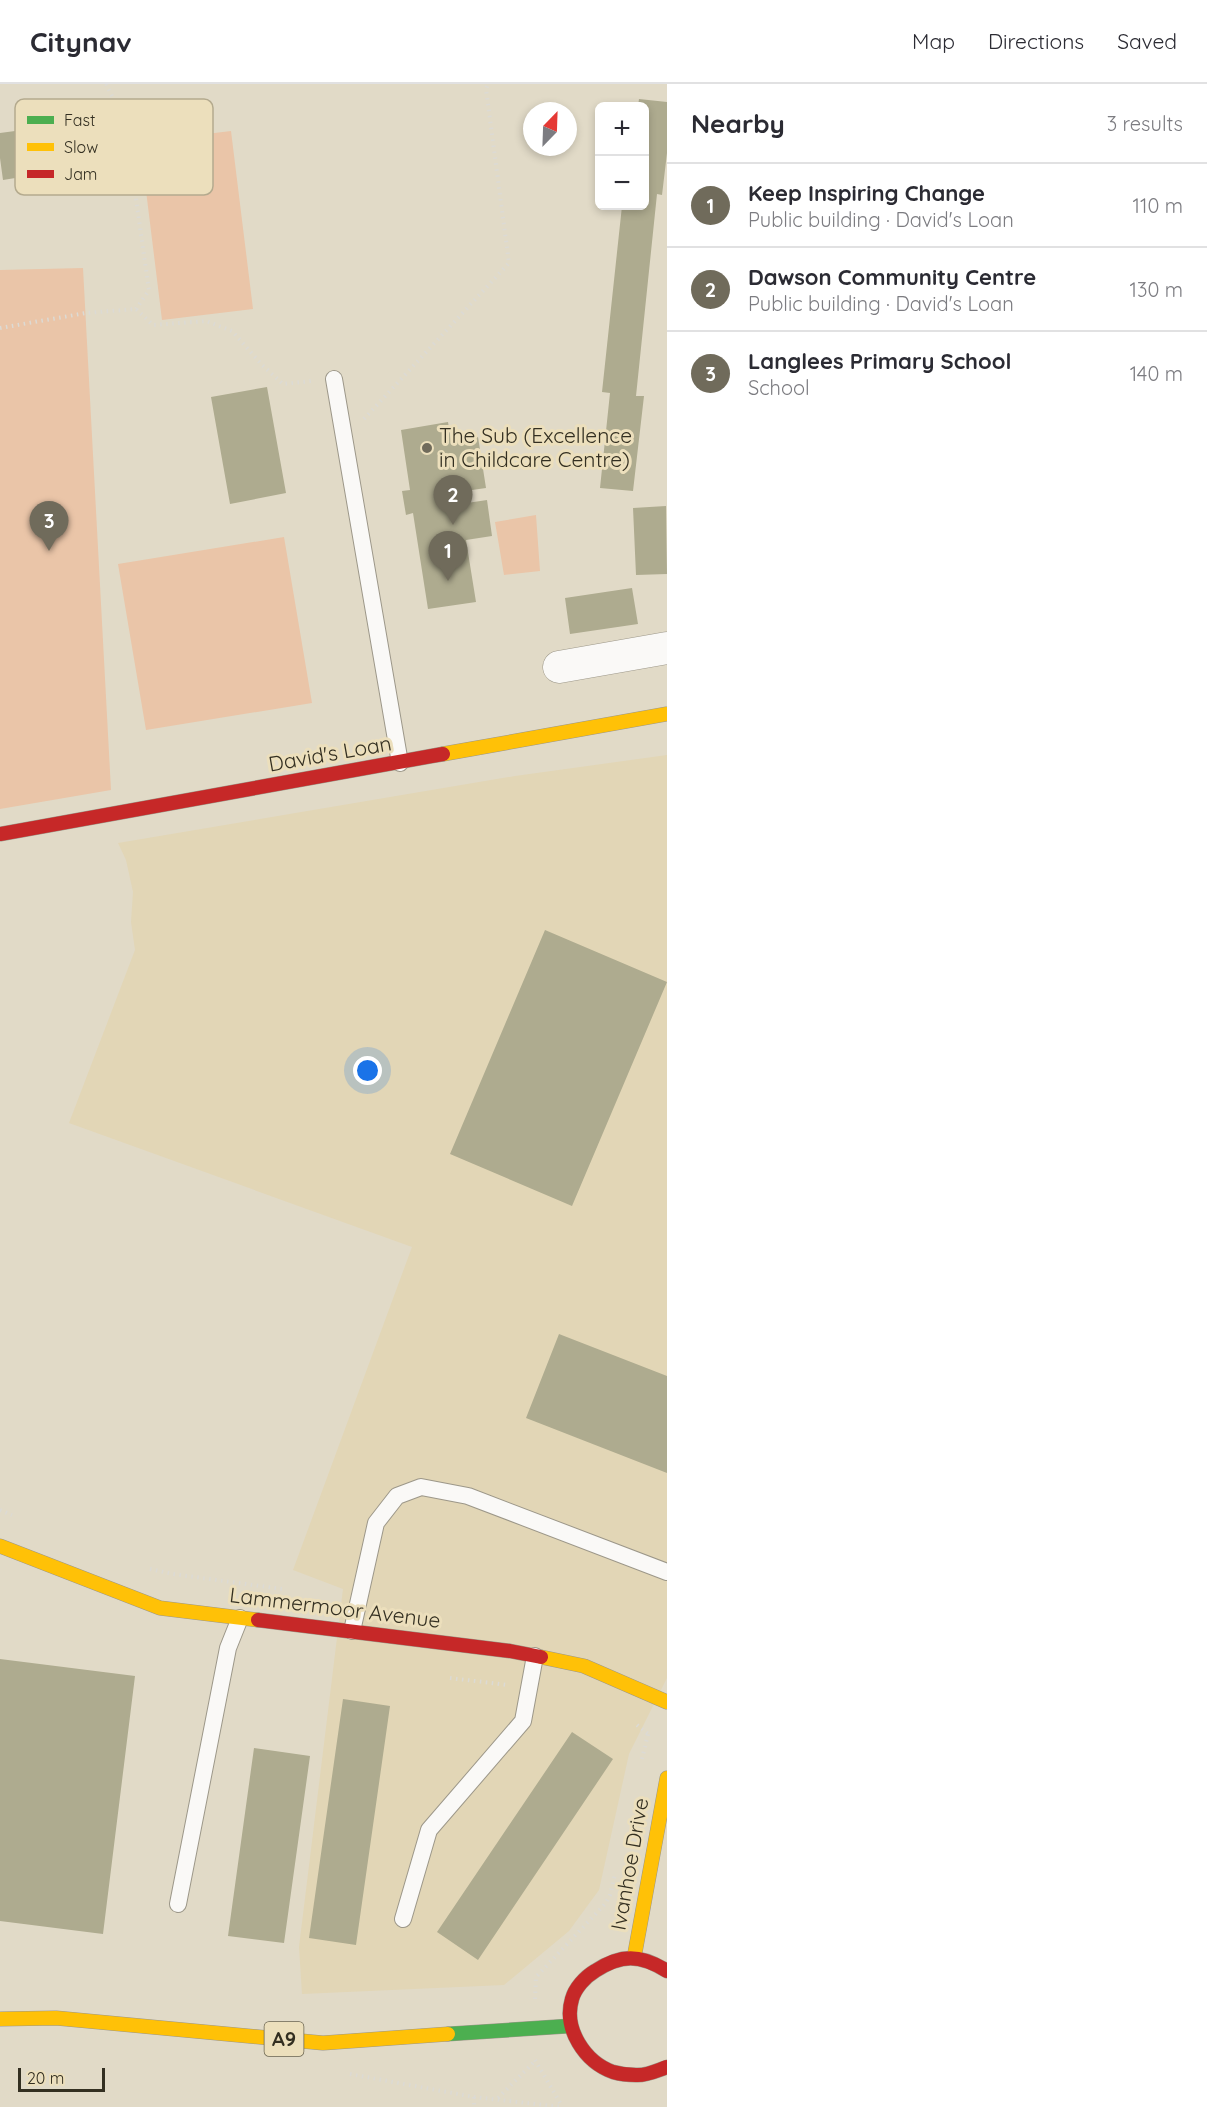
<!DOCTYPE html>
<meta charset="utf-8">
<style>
body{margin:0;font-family:Quicksand,sans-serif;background:#f7f7f7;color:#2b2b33}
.controls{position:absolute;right:18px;top:18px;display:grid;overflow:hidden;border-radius:9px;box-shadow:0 3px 9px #0003}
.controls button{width:54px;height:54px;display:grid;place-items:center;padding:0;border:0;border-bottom:2px solid #e1e1e2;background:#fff;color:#2b2b33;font:30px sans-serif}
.compass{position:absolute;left:523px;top:18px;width:54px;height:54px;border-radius:50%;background:#fff;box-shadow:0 3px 9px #0003;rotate:23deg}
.scale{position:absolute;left:18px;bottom:15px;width:87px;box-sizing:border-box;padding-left:6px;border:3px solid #332f21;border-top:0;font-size:16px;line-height:21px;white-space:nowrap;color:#332f21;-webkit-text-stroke:4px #ecdfbc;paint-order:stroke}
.you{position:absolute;left:368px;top:987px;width:21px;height:21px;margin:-15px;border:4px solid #fff;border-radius:50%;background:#1a73e8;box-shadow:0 0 0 9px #1a73e833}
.badge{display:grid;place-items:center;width:39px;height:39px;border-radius:50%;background:#706b5b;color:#fff;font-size:20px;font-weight:700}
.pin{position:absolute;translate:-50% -50px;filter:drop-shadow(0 2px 3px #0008)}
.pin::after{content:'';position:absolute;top:32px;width:21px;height:18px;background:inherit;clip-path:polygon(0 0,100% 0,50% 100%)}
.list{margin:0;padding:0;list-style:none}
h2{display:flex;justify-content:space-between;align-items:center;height:78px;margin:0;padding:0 24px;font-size:26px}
h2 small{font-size:20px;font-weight:400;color:#7c7c81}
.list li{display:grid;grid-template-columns:39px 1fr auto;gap:18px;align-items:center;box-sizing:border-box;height:84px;padding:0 24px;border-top:2px solid #e1e1e2}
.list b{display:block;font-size:22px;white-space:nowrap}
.list p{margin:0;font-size:20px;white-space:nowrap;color:#7c7c81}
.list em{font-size:20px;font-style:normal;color:#7c7c81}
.map{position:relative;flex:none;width:667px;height:2023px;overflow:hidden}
header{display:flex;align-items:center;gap:36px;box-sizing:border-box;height:84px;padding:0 30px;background:#fff;border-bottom:2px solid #e1e1e2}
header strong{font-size:28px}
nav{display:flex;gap:33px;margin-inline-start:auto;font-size:21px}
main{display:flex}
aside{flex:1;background:#fff}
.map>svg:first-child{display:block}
</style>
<header>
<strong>Citynav</strong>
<nav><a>Map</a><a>Directions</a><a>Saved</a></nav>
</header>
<main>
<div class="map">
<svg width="667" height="2023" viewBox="0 0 667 2023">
<rect width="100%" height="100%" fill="#e1dac7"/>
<!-- built -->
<path fill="#e2d6b6" d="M667,671V1594L629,1670L599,1806L569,1847L504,1901L302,1910L299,1863L343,1505L293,1486L412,1163L69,1039L135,866L131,838L133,808L126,776L118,759L515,692Z"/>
<!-- green -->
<path fill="#eac5a8" d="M231,47L253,225L162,236L140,58Z
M83,184L111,706L0,725V186Z
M536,431L540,487L504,491L495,438Z
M284,453L312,619L146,646L118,480Z"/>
<!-- building -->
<path fill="#aeab8f" d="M639,15L667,18V69L662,111L657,110L636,312H644L633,407L600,404L610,309L602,308L622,122H645V22H638Z
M45,43L52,88L3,96L0,74V49Z
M267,303L286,409L230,420L211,313Z
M448,338L451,357L478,353L486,404L465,407L467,419L487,416L492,452L466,456L476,518L428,525L413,429L406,431L402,407L410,406L401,346Z
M666,422L667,490L636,491L633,424Z
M632,504L638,540L570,550L565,514Z
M545,846L667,898L572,1122L450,1070Z
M559,1250L667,1292V1389L526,1334Z
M0,1575L135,1592L103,1850L0,1837Z
M343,1615L390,1622L356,1861L309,1854Z
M572,1648L613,1675L478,1876L437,1848Z
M254,1664L310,1672L284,1859L228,1852Z"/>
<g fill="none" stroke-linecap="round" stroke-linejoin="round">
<!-- lane casing -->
<g stroke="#9c9789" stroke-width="18">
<path id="lane" d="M334,295L400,679
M352,1547L376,1439L397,1412L421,1403L468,1412L667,1488
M178,1820L228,1564L240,1534
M403,1835L429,1746L523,1637L535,1572"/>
</g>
<!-- street casing -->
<g stroke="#9c9789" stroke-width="33">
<path id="street" d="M559,583L667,564"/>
</g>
<!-- fast casing -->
<g stroke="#9c9789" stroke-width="15">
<path id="fast" d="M448,1950L569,1942"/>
</g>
<!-- slow casing -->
<g stroke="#9c9789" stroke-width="15">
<path id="slow" d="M443,670L667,630
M0,1462L160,1524L258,1536
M541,1573L584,1582L667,1618
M634,1874L667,1694
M0,1935L56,1934L323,1959L448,1950"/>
</g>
<!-- jam casing -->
<g stroke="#9c9789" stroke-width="15">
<path id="jam" d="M0,750L443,670
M258,1536L510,1567L541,1573
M667,1887C640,1870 621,1870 595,1887C585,1893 575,1904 572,1915C563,1945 585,1978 613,1988C620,1990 629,1991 636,1991C646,1992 658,1986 667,1983"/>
</g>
<!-- path -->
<path stroke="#dcdad4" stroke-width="4" stroke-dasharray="1.5 4.5" stroke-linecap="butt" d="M106,0L125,38L149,206L136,225
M0,244L86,229L136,225L153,241L206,237L232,247L262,281L283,300L312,297
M364,335L509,179L486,5L488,0
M0,1426L12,1431
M150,1485L173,1490L282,1505
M450,1594L508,1601
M637,1641L648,1650
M642,1675L648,1650
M535,1915L536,1893L605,1820L610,1811L615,1790
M535,1976L562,2022
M350,1990L474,2013L562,2023
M474,2013V2023
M498,2014L535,1977"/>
<!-- lane -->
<use href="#lane" stroke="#faf9f7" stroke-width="16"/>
<!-- street -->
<use href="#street" stroke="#faf9f7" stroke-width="32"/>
<!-- fast -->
<use href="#fast" stroke="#4caf50" stroke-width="14"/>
<!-- slow -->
<use href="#slow" stroke="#ffc107" stroke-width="14"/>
<!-- jam -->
<use href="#jam" stroke="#c62828" stroke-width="14"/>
</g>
<!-- markers -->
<circle fill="#706b5b" stroke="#ecdfbc" stroke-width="2" cx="427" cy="364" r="6"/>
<g text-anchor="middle" stroke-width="6" stroke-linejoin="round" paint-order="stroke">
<!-- shield labels -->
<rect fill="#ecdfbc" stroke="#6a6450" stroke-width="1.5" x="264.5" y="1938" width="39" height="34" rx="4.5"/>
<g font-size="20" font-weight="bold" fill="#332f21">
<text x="284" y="1962">A9</text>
</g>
<!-- poi labels -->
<g font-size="21" fill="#332f21" stroke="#ecdfbc" text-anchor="start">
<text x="439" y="359">The Sub (Excellence<tspan x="439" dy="24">in Childcare Centre)</tspan></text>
</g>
<!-- street labels -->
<g font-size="21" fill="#332f21" stroke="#ecdfbc">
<text transform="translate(330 670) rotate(-10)" y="7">David's Loan</text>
<text transform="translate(335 1524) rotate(7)" y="7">Lammermoor Avenue</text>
<text transform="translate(630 1780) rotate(-80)" y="7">Ivanhoe Drive</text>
</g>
</g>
<!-- legend -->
<rect x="15" y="15" width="198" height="96" rx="9" fill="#ecdfbc" stroke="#b4aa8e" stroke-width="1.5"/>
<rect x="27" y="32" width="27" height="8" fill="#4caf50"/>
<rect x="27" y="59" width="27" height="8" fill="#ffc107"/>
<rect x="27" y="86" width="27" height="8" fill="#c62828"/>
<g font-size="16" fill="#332f21">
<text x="64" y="42">Fast</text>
<text x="64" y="69">Slow</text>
<text x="64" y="96">Jam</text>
</g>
</svg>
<div class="controls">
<button>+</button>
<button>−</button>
</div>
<svg class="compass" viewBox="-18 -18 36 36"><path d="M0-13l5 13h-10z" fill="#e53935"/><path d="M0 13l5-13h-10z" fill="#7c7c81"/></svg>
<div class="scale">20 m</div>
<div class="you"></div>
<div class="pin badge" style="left:448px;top:497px">1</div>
<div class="pin badge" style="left:453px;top:441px">2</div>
<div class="pin badge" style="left:49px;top:467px">3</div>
</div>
<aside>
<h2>Nearby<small>3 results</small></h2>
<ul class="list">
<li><span class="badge">1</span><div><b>Keep Inspiring Change</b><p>Public building · David's Loan</p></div><em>110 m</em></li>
<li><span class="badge">2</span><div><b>Dawson Community Centre</b><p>Public building · David's Loan</p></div><em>130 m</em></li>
<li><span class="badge">3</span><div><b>Langlees Primary School</b><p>School</p></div><em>140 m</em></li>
</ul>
</aside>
</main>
